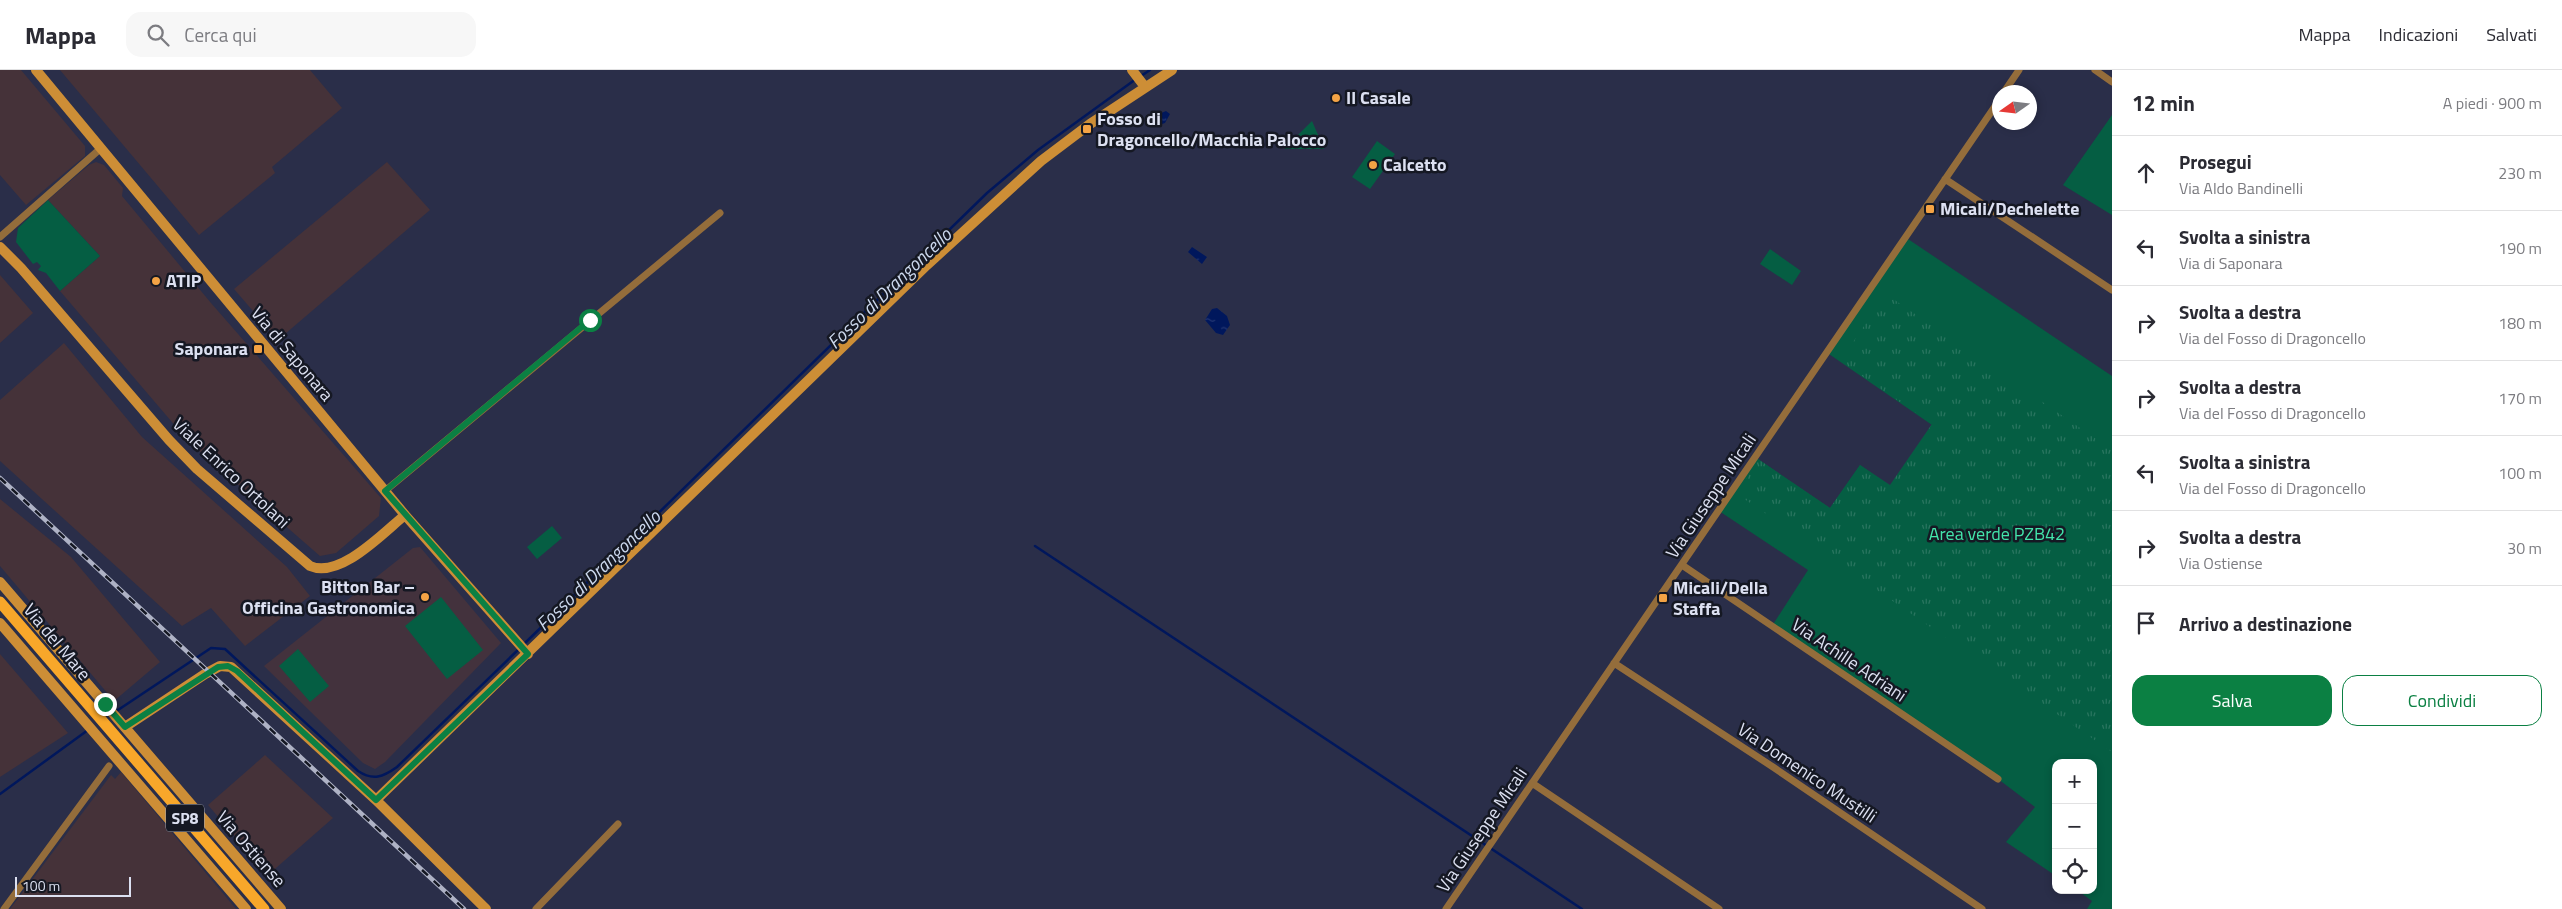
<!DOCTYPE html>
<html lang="it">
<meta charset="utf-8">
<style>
body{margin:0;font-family:"Titillium Web",sans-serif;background:#f7f7f7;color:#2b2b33}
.controls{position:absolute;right:15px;bottom:15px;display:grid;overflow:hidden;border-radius:10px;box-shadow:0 2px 8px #0003}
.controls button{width:45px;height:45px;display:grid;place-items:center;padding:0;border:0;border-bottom:1px solid #e1e1e2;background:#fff;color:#2b2b33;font:25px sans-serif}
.compass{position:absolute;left:1992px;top:15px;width:45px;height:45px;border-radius:50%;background:#fff;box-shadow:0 2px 8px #0003;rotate:256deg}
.scale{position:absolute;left:15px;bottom:12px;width:116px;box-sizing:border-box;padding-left:5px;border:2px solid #dce0f1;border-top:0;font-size:14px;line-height:18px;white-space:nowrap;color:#dce0f1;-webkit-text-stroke:4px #151823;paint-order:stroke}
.stop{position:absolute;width:15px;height:15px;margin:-11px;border:4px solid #0b8043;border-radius:50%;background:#fff}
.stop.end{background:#0b8043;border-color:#fff;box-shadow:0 1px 5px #0008}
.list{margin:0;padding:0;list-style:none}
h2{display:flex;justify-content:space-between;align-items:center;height:65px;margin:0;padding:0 20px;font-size:21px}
h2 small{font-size:16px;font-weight:400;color:#7c7c81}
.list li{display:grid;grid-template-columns:32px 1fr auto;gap:15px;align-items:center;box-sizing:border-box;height:75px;padding:0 20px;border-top:1px solid #e1e1e2}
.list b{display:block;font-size:19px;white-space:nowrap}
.list p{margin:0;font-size:16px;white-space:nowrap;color:#7c7c81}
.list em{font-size:16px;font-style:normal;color:#7c7c81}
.actions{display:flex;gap:10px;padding:15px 20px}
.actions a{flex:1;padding:11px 0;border:1px solid #0b8043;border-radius:15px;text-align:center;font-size:18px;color:#0b8043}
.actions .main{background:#0b8043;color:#fff}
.icon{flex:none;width:28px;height:28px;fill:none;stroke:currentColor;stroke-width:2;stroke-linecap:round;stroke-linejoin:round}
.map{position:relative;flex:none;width:2112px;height:839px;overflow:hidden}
header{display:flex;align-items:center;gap:30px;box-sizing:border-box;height:70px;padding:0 25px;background:#fff;border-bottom:1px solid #e1e1e2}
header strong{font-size:24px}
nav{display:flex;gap:28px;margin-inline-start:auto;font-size:18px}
.search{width:350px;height:45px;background:#f7f7f7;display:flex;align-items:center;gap:12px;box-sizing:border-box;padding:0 18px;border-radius:15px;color:#7c7c81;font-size:19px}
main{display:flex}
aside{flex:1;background:#fff}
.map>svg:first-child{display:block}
</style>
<header>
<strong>Mappa</strong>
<div class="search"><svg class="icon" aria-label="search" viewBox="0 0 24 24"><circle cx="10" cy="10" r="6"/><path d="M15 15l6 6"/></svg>Cerca qui</div>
<nav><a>Mappa</a><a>Indicazioni</a><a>Salvati</a></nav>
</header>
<main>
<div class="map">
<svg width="2112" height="839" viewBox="0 0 2112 839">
<defs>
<pattern id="park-tufts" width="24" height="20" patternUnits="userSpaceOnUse" patternTransform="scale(1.25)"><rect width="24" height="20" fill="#055e43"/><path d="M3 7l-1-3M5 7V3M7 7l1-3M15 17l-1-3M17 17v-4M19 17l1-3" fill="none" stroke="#29755f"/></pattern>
<pattern id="water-ripples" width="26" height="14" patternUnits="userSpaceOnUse" patternTransform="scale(1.25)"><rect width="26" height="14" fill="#00175c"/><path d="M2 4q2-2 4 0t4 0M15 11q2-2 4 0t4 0" fill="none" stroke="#253874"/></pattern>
</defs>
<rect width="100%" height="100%" fill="#2a2e49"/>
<!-- industrial -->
<path fill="#453239" d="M0,0H21L85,76V86L26,135L0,105Z
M60,0H310L342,38L272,97L275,103L199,165Z
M96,92L104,95L123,118L122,126L211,233L381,428L379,446L336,483L320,486L189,372L60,221L100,186L48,130L89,95Z
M387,92L430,140L278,270L234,219Z
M0,205L33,243L0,273Z
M64,273L142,367L287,497L310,526L245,576L211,538L182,556L0,391V330Z
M0,429L71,487L160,592L114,631L0,496Z
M0,584L68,663L0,707Z
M265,685L333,748L268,805L208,735Z
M121,702L236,839H10L111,705L115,709Z"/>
<!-- education -->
<path fill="#43323d" d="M420,477L501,573L385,692L375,699L363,693L264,596L413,478Z"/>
<!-- grass -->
<path fill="#055e43" d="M2112,45V145L2063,115Z
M1377,71L1395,84L1370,119L1352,107Z
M48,130L100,186L60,221L46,203L38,200L41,196L37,192L33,194L16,172L18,158Z
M1905,167L2112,306V839H2087L2092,831L2077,820H2093V693H2056V806L2006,772L2035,737L1998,709L1772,556L1808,500L1719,441L1755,387L1830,438L1860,395L1890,416L1932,355L1826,282Z
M1770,179L1801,201L1792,215L1760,194Z
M552,456L562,468L537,489L527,477Z
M441,527L483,580L447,609L405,556Z
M298,579L329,616L310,632L279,596Z"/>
<!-- park -->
<path fill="url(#park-tufts)" d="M1312,51L1324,79H1285V78Z
M1886,224L2112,380V682L1740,426L1755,387L1830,438L1860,395L1890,415L1932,354L1840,291Z"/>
<!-- water -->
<path fill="url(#water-ripples)" d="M1166,41L1170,44L1165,53L1159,55L1153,51L1152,47Z
M1192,177L1207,187L1202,194L1188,182Z
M1217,238L1227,246L1230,255L1223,265L1216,263L1205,250L1212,239Z"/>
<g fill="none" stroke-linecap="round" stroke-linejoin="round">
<!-- stream -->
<path stroke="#00175c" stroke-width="2.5" d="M1141,6L1150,0
M1035,476L1582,839
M524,574L987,123L1038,80L1136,9
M115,642L211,578L225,579L358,701C373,711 383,707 397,697L520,578
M0,724L88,660"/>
<!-- street -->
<path stroke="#946d3b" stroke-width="7" d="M2095,0L2112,12
M2004,22L2019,0
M1945,109L2112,220
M0,167L100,79
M385,421L720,143
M1682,495L1998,709
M1614,593L1773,697L1982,839
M1532,713L1719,839
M4,839L109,696
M536,839L618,754
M1446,839L2000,29"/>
<!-- secondary -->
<path stroke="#cd8e36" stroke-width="10" d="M36,0L405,445L528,584
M1132,0L1145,17
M0,177L21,198L169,370L197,399L310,496C340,509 383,463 405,445
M0,512L281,839
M0,553L246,839
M125,657L205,604L220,596L231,597L376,730L486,839
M376,730L927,195L1041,91L1090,54L1172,0"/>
<!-- primary -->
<path stroke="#f8a72a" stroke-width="11" d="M0,532L264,839"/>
<!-- rail casing -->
<g stroke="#aeb2c5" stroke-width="4.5">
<path id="rail" d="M0,408L464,839"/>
</g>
<!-- rail -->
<use href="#rail" stroke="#151823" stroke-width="2.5" stroke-dasharray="8" stroke-linecap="butt"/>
</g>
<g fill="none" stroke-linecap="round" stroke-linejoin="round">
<!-- route -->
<path stroke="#0b8043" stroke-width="6" d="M105,634L125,657L218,597L228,596L237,601L376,730L528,584L385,421L590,250"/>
</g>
<!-- markers -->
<g fill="#f4a345" stroke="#151823" stroke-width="2">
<circle cx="1336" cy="28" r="5"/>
<rect x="1082" y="54" width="10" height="10" rx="2.5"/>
<circle cx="1373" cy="95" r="5"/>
<rect x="1925" y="134" width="10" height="10" rx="2.5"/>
<circle cx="156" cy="211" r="5"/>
<rect x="253" y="274" width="10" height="10" rx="2.5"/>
<circle cx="425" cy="527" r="5"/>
<rect x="1658" y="523" width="10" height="10" rx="2.5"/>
</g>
<g text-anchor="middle" stroke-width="5" stroke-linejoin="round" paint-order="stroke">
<!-- shield labels -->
<rect fill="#151823" stroke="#a0a4b3" stroke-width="1" x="166" y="734.5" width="38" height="27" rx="4"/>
<g font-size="16" font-weight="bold" fill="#dce0f1">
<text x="185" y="754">SP8</text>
</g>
<!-- poi labels -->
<g font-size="18" font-weight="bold" fill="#dce0f1" stroke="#151823" text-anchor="start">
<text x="1346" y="34">Il Casale</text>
<text x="1097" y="55">Fosso di<tspan x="1097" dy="21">Dragoncello/Macchia Palocco</tspan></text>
<text x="1383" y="101">Calcetto</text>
<text x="1940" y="145">Micali/Dechelette</text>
<text x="166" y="217">ATIP</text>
<text x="248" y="285" text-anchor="end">Saponara</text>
<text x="415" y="523" text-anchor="end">Bitton Bar –<tspan x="415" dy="21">Officina Gastronomica</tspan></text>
<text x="1673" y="524">Micali/Della<tspan x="1673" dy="21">Staffa</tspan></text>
</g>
<!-- street labels -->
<g font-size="18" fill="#dce0f1" stroke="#151823">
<text transform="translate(292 284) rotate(50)" y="6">Via di Saponara</text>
<text transform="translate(231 403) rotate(43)" y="6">Viale Enrico Ortolani</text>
<text transform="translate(1711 426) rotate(-56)" y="6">Via Giuseppe Micali</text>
<text transform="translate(57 572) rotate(50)" y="6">Via del Mare</text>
<text transform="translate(1849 590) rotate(34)" y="6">Via Achille Adriani</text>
<text transform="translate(1807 703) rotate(34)" y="6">Via Domenico Mustilli</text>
<text transform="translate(1482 760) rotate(-56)" y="6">Via Giuseppe Micali</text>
<text transform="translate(251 779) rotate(49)" y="6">Via Ostiense</text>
</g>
<!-- park labels -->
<g font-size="18" fill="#43e5ab" stroke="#151823">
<text x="1997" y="470">Area verde PZB42</text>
</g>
<!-- water labels -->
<g font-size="19" font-style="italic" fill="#ccd8ed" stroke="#151823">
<text transform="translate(889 218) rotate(-44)" y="7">Fosso di Drangoncello</text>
<text transform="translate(598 500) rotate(-44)" y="7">Fosso di Drangoncello</text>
</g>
</g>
</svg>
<div class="controls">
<button>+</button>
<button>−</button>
<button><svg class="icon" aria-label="locate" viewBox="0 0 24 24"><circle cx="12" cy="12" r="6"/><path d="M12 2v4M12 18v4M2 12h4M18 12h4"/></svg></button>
</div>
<svg class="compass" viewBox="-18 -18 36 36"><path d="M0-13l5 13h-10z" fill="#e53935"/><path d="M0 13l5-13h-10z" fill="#7c7c81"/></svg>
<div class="scale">100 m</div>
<div class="stop" style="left:590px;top:250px"></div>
<div class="stop end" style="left:105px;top:634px"></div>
</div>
<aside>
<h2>12 min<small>A piedi · 900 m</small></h2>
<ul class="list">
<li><svg class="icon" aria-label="ahead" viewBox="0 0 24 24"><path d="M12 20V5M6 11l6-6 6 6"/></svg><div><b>Prosegui</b><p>Via Aldo Bandinelli</p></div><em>230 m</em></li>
<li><svg class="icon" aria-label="left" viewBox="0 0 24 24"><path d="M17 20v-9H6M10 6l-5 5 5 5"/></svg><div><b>Svolta a sinistra</b><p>Via di Saponara</p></div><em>190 m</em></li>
<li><svg class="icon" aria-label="right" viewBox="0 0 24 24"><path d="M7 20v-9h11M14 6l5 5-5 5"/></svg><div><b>Svolta a destra</b><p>Via del Fosso di Dragoncello</p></div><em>180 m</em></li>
<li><svg class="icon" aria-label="right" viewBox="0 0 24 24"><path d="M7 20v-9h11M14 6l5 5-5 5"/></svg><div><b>Svolta a destra</b><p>Via del Fosso di Dragoncello</p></div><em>170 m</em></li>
<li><svg class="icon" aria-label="left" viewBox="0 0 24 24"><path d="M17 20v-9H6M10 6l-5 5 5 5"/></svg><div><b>Svolta a sinistra</b><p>Via del Fosso di Dragoncello</p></div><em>100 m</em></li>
<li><svg class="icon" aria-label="right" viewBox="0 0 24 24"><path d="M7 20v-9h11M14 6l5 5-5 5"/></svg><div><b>Svolta a destra</b><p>Via Ostiense</p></div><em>30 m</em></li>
<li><svg class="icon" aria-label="arrive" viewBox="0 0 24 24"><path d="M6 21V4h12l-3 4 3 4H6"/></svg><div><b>Arrivo a destinazione</b></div></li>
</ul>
<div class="actions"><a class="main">Salva</a><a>Condividi</a></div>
</aside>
</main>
